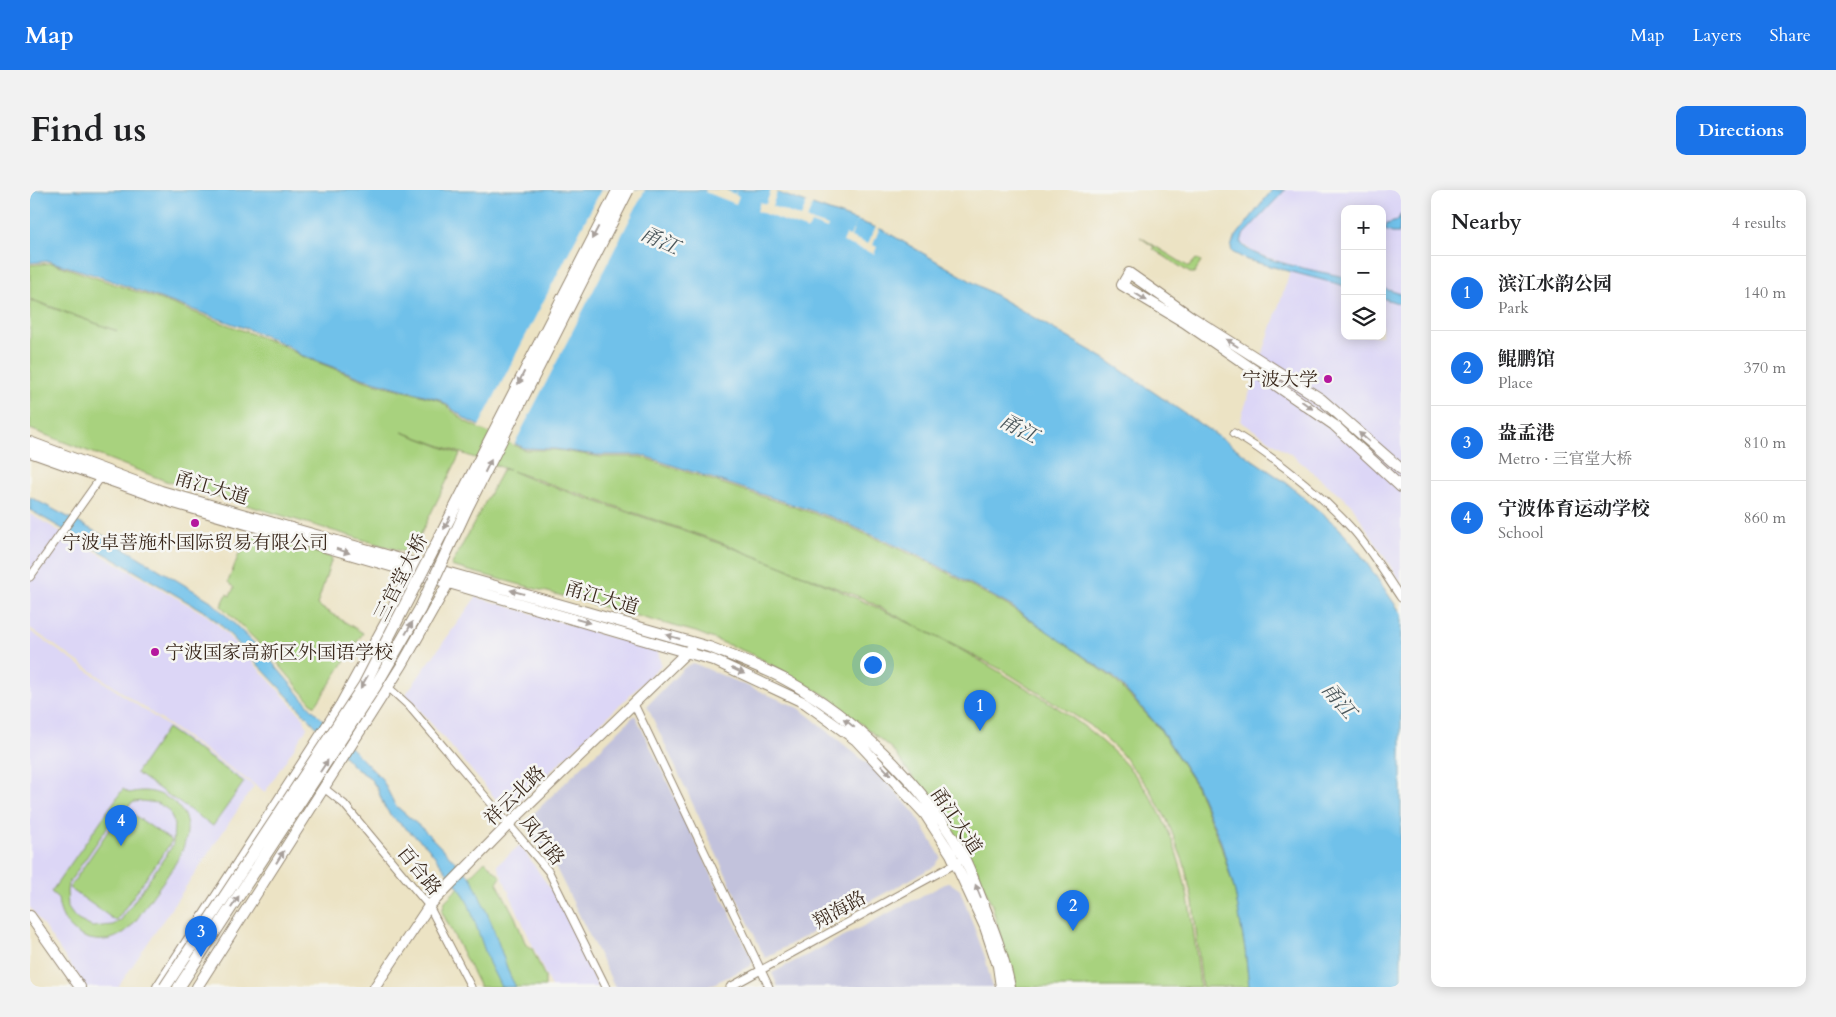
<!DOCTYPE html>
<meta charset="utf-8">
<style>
body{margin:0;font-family:Cardo,"Noto Serif SC",serif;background:#f2f2f2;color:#202124}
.controls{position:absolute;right:15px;top:15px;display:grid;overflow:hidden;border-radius:10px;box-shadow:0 2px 12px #0003}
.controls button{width:45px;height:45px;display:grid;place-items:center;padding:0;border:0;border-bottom:1px solid #e0e0e0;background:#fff;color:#202124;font:25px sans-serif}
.you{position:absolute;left:842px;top:474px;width:18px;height:18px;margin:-12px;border:4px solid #fff;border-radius:50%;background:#1a73e8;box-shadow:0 0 0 8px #1a73e833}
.badge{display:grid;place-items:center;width:32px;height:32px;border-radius:50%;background:#1a73e8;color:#fff;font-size:16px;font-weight:700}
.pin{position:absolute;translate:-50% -41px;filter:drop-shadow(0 1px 2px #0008)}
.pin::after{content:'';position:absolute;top:26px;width:18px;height:15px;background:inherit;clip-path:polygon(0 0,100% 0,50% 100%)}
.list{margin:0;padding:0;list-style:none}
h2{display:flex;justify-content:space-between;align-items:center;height:65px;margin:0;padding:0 20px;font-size:21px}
h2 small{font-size:16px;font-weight:400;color:#757577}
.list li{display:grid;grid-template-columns:32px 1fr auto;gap:15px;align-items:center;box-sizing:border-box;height:75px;padding:0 20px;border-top:1px solid #e0e0e0}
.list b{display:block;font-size:19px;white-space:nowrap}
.list p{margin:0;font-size:16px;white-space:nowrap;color:#757577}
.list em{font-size:16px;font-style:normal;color:#757577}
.icon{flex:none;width:28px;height:28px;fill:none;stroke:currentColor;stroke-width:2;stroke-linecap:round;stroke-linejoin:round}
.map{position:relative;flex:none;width:1371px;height:797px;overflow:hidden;border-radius:10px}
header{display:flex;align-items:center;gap:30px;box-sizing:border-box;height:70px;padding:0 25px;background:#1a73e8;color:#fff}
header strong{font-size:24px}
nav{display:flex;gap:28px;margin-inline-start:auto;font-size:18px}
.intro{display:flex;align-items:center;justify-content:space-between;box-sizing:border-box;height:120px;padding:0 30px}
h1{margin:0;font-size:35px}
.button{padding:12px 22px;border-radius:10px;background:#1a73e8;color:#fff;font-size:18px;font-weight:700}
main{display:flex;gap:30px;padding:0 30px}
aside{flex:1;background:#fff;border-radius:10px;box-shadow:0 2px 12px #0003}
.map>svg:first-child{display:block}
</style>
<header>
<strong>Map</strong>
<nav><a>Map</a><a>Layers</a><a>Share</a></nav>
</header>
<div class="intro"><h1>Find us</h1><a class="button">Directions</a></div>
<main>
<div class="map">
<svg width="1371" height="797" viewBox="0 0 1371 797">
<rect width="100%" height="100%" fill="#f6f6f2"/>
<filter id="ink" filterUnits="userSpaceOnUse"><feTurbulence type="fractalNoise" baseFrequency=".02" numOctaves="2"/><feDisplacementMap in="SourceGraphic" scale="10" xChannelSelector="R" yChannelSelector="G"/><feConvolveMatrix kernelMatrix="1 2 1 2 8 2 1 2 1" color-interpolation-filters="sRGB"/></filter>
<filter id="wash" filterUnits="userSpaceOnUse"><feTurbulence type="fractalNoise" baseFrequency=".0096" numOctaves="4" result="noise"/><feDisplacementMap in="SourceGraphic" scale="20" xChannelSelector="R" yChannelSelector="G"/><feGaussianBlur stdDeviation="1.12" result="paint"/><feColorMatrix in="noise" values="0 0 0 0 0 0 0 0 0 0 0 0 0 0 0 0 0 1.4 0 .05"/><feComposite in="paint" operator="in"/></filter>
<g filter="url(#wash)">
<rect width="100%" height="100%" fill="#ece3c4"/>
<!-- built -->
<path fill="#dcd6f6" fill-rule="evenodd" d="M1249,0H1371V393L1321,314L1262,265L1210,231L1262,76L1225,63L1209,52L1216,36ZM1315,19H1352V146H1315Z
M0,324L176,425L188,435L274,528L277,538L235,602L0,438Z
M446,407L618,458L628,462L631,475L484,617L472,616L376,504Z
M0,441L224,596L88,797H56L0,717Z
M490,655L529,711L568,797H521L467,675Z"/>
<!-- industrial -->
<path fill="#c2c2dc" d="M663,473L769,518L850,584L885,624L911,667L905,676L735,768L617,516L654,478Z
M605,525L723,771L720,776L677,797H585L528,682L498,638L500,627Z
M919,692L930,700L955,767L962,797H748L742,783Z"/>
<!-- green -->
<path fill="#a8d27e" stroke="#727e4e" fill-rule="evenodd" d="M1110,47L1159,77L1166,69L1171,72L1164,83H1160L1123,59L1124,57Z
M22,73L137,112L254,156L271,166L336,191L409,210L436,232L495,260H526L570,267H611L804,330L894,370L980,417L1026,447L1084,489L1129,538L1165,594L1190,653L1205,702L1215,759L1219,797H1172L1163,712L1154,673L1137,630L1118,597L1090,562L1060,535L974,481L832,408L684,350L482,281C502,291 526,297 547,305C597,322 647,338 697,356C796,392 893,435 983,490C1036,522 1085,552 1120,606C1156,663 1163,731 1170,797H984L962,715L946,678L929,650L862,559L800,508L724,465L666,442L421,376L473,279L479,280L372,242L430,264L381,364L136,291L0,239V110L87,141L0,109V75Z
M218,341L267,355L302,368L287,415L333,443L286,515H283L241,465L191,416L197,404L200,406L204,398L198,392Z
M137,538L214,592L183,636L106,583Z
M93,599L99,603C113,599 127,601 139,609C180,636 141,680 122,707C113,719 104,738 90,745C78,752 62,752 50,745C36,736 29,724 28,708L21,702ZM112,611L127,613L139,620L144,633L143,655L91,730L83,735L62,737L48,730L43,725L38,718L37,701L38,694L87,623L94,618L39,698L86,731L142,651L94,618L104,612Z
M455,671L471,687L467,693L485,727L496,755L502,758L515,787V797H450L412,722L415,711Z"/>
<!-- water -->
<path fill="#6fc1ea" stroke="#557684" d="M0,0H740L853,40L1075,169L1258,294L1309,338L1329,362L1371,423V797H1219L1215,759L1205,702L1191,652L1166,594L1129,537L1085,488L981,416L894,368L804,328L611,265H567L525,259L494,258L437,230L409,209L335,189L271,165L256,155L223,141L65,85L19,71L0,73Z
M1242,0H1255L1213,45L1211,53C1221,70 1293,82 1315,87V96L1217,70L1202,62L1201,57L1204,49Z
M1371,24L1369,43H1362L1355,40L1357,34L1367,31Z
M1352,98L1371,104V114L1352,108Z
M0,307L72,345L181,411L236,465L281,518L352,589L365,615L394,640L442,689L461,732L480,786L486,797H471L459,773L439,715L432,702L397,656L362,627L354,616L347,598L339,587L325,578L189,433L175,422L0,320Z"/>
<!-- pier -->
<path fill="#ece3c4" d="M571,0H615L484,255L448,238Z
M676,0H696L704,4L707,0L705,5L709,6L706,14L675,2Z
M741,0H748L742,16L771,27L777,11L783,13L777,29L798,36L797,39L781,33L778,40L727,21L730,12L736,14Z
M827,29L821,47L838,54L846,36L850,37L843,55L847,57L844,64L813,52L816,45L820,46Z"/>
</g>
<g filter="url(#ink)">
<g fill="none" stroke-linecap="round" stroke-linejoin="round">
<!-- street casing -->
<g stroke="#948671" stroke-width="9">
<path id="street" d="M1204,243C1248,270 1291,304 1325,342C1342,362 1356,386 1371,408
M0,387L71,287
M358,497L379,516L519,682L576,797
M604,514L739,797
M294,598L314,614L399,716L441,797
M700,797L934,669"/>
</g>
<!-- secondary casing -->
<g stroke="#948671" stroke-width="12">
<path id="secondary" d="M0,252L131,301L679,457C705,467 732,477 756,490C823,526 891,593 929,658C937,672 943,688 949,703C962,736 973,762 980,797
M0,262L144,313L683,470L775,513L826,550L895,624L921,664L955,737L968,776L971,797
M1371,279L1291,209L1160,126L1099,83L1092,95L1154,132L1304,235L1371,297
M0,726L50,797
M128,797L311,514L356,432L382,377
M167,797L372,475L421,388
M345,797L399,716L479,634L660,459"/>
</g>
<!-- street -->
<use href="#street" stroke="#fff" stroke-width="7"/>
<!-- secondary -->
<use href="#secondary" stroke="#fff" stroke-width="10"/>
<!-- primary-bridge casing -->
<g stroke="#948671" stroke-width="13" stroke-linecap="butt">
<path id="primary-bridge" d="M135,797L334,495L588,0
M149,797L345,497L390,419L438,316L598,0"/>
</g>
<!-- primary-bridge -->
<use href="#primary-bridge" stroke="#fff" stroke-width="11"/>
</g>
<!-- one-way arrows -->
<defs><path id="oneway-solid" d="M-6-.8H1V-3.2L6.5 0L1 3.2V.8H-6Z" transform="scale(1.25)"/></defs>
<g fill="#a79f9a">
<use href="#oneway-solid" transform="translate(565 43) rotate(118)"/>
<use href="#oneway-solid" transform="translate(1111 107) rotate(32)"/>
<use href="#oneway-solid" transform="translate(1202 153) rotate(-148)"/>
<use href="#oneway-solid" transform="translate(491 188) rotate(117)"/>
<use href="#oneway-solid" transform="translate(1277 215) rotate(36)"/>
<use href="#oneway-solid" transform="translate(1334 247) rotate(-139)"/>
<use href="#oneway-solid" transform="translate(458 276) rotate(-63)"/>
<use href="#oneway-solid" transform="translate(417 333) rotate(117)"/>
<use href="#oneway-solid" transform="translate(313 361) rotate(17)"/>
<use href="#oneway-solid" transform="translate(487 402) rotate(-165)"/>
<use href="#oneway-solid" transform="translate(553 431) rotate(16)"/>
<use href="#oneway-solid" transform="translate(379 438) rotate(-60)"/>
<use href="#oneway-solid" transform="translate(643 447) rotate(-164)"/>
<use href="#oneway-solid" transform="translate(708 481) rotate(24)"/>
<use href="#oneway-solid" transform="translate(334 492) rotate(120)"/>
<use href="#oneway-solid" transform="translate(819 533) rotate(-141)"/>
<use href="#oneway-solid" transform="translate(294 576) rotate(-57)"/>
<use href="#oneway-solid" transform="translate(856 580) rotate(47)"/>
<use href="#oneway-solid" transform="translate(250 667) rotate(-58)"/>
<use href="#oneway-solid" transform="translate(948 701) rotate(-112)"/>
<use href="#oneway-solid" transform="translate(205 712) rotate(-57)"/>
</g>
</g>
<!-- markers -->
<g fill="#b5179e" stroke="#f6f6f2" stroke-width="2">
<circle cx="1298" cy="189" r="5"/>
<circle cx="165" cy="333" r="5"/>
<circle cx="125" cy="462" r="5"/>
</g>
<g text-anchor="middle" stroke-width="5" stroke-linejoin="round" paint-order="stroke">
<!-- poi labels -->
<g font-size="19" fill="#3b2a1e" stroke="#f6f6f2" text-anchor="end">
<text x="1288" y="196">宁波大学</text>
<text x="165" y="359" text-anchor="middle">宁波卓菩施朴国际贸易有限公司</text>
<text x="135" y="469" text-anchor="start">宁波国家高新区外国语学校</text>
</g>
<!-- street labels -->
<g font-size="19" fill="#3b2a1e" stroke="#f6f6f2">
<text transform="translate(182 297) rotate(16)" y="7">甬江大道</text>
<text transform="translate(370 387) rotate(-63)" y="7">三官堂大桥</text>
<text transform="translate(572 407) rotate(16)" y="7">甬江大道</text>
<text transform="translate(484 605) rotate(-44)" y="7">祥云北路</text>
<text transform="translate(927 630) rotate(56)" y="7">甬江大道</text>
<text transform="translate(513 650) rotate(51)" y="7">凤竹路</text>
<text transform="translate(390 680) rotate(51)" y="7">百合路</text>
<text transform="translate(809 719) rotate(-29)" y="7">翔海路</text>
</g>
<!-- water labels -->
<g font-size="20" font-style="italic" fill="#4b575b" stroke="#f6f6f2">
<text transform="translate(630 50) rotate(25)" y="7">甬江</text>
<text transform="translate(989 238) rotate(28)" y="7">甬江</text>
<text transform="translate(1309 510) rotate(50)" y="7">甬江</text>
</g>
</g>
</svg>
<div class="controls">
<button>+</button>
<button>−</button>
<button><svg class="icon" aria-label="layers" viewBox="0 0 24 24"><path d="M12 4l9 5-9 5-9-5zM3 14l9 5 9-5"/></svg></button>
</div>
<div class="you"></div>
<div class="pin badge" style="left:950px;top:541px">1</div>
<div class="pin badge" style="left:1043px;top:741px">2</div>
<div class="pin badge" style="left:171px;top:767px">3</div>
<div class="pin badge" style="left:91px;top:656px">4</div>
</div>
<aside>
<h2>Nearby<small>4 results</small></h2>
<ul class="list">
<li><span class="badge">1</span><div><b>滨江水韵公园</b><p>Park</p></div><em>140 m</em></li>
<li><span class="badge">2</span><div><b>鲲鹏馆</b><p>Place</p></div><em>370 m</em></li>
<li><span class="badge">3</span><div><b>盎孟港</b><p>Metro · 三官堂大桥</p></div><em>810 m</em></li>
<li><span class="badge">4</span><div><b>宁波体育运动学校</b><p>School</p></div><em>860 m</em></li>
</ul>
</aside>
</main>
